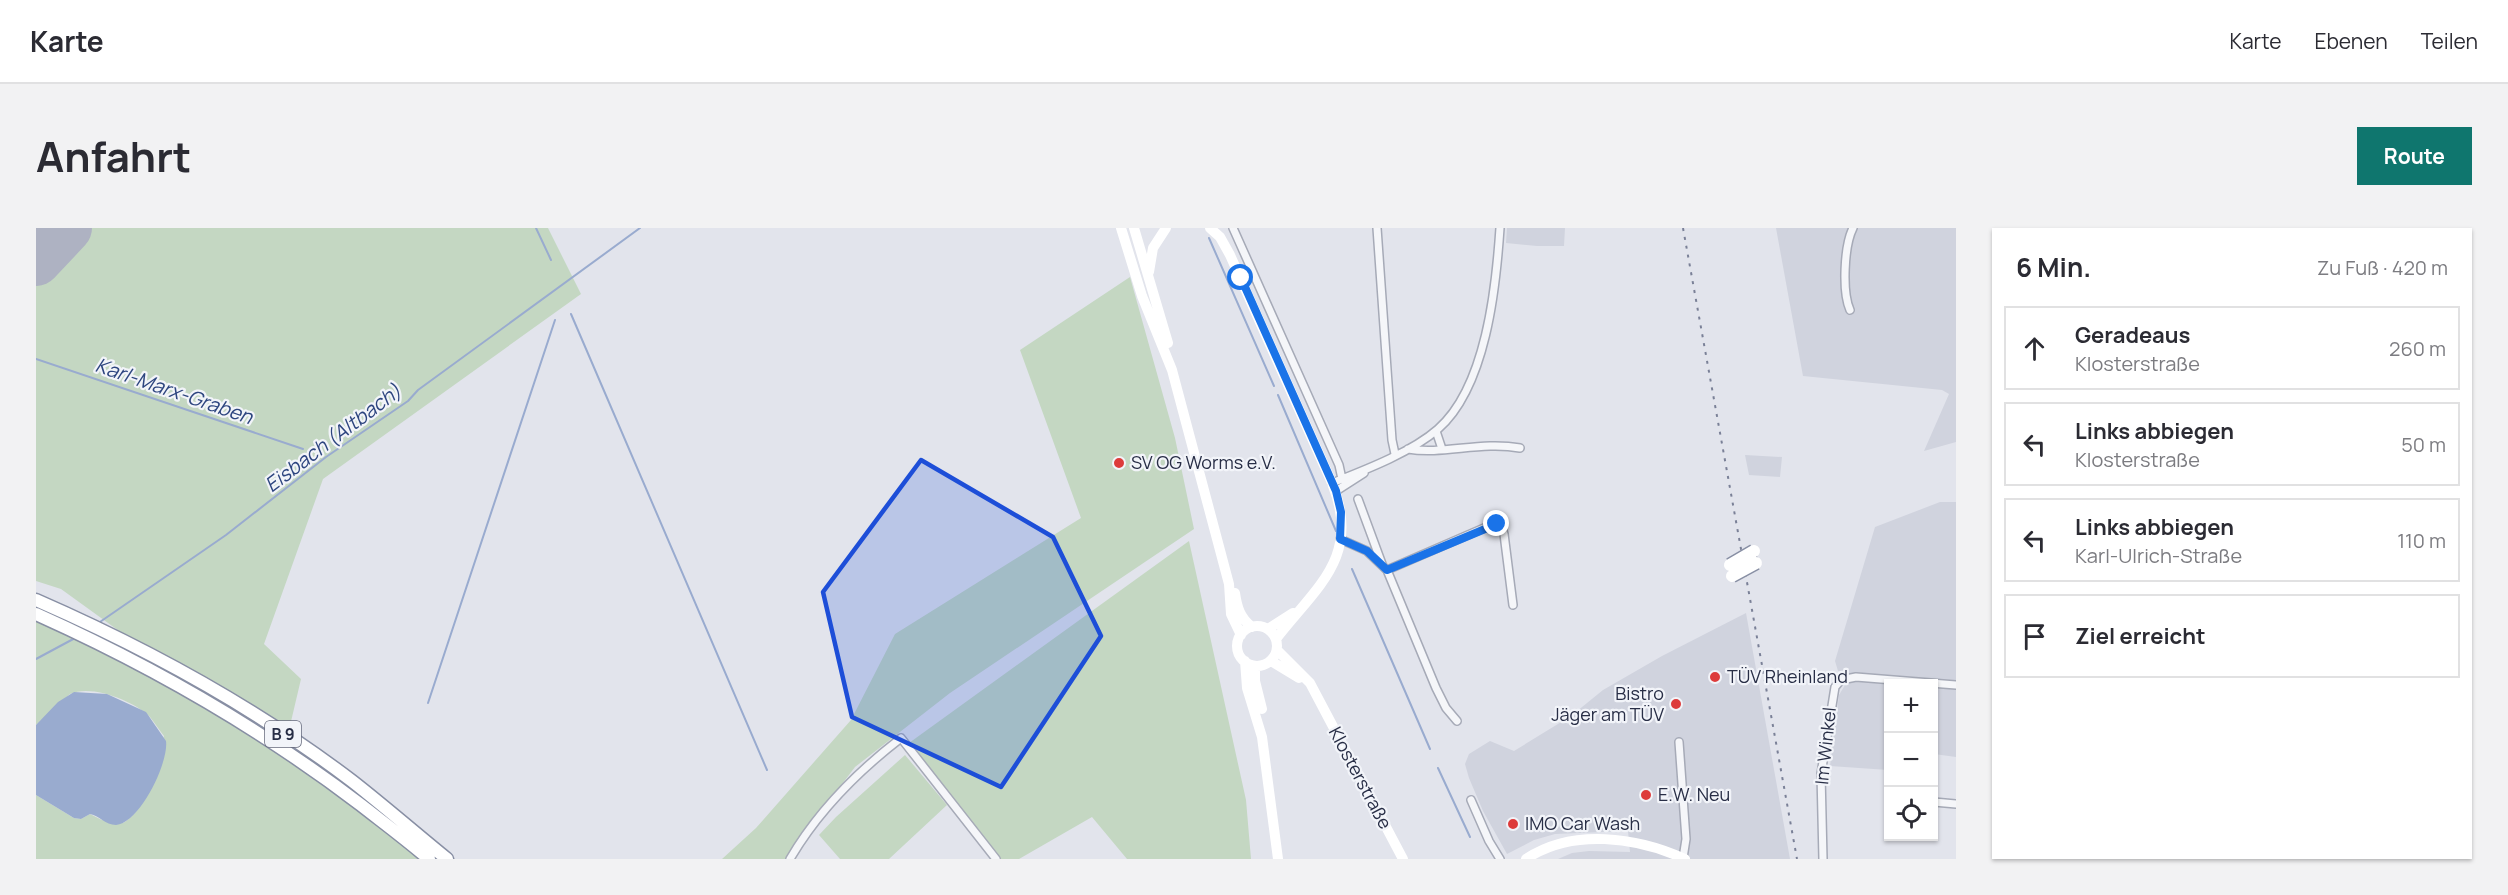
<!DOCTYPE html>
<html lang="de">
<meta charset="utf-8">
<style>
body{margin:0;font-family:Manrope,sans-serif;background:#f2f2f3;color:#2b2b33}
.controls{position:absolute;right:18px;bottom:18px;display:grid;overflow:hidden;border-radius:0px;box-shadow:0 2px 4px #0004}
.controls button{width:54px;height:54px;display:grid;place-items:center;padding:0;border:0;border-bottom:2px solid #e1e1e2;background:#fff;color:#2b2b33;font:30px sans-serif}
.stop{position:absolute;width:18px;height:18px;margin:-14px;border:4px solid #1a73e8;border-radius:50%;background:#fff}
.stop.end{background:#1a73e8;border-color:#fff;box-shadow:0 2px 6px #0008}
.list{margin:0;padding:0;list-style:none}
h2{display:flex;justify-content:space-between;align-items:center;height:78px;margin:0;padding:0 24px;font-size:26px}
h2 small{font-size:20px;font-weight:400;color:#7c7c81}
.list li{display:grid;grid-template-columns:39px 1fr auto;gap:18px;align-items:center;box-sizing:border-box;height:84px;margin:0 12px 12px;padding:0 12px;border:2px solid #e1e1e2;border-radius:0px}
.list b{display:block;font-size:22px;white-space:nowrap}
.list p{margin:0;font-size:20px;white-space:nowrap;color:#7c7c81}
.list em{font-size:20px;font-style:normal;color:#7c7c81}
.icon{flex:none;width:33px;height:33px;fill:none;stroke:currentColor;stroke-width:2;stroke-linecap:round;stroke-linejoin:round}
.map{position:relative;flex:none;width:1920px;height:631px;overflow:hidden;border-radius:0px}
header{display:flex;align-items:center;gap:36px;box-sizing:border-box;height:84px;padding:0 30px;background:#fff;border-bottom:2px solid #e1e1e2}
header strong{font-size:28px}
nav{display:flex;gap:33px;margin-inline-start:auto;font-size:21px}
.intro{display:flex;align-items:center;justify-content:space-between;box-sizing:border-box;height:144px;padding:0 36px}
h1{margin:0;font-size:42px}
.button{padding:15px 27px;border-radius:0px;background:#0f766e;color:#fff;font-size:21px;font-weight:700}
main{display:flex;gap:36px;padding:0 36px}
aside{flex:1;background:#fff;border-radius:0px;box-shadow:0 2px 4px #0004}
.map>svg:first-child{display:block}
</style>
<header>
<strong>Karte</strong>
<nav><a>Karte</a><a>Ebenen</a><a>Teilen</a></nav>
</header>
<div class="intro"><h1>Anfahrt</h1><a class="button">Route</a></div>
<main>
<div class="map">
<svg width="1920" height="631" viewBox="0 0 1920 631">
<rect width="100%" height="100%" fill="#e2e4ec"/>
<!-- built -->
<path fill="#d0d3de" d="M1471,0H1529L1528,18H1501L1470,15Z
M1740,0H1920V214L1888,223L1913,166L1906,162L1767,148Z
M1709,227L1746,229L1744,249L1713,247Z
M1904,274H1920V529L1898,526V455H1852V542L1794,538L1803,467L1809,457L1810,446L1802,443L1799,433L1839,299Z
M1710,385L1754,631H1522L1536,625L1553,623L1594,624L1592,603L1519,606L1498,612L1471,626L1447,583L1433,550L1429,536L1433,526L1454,513L1478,523L1535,488L1567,462L1626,428Z"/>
<!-- green -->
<path fill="#c4d7c2" d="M0,0H512L545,66L287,251L228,416L265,451L253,502L90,408L25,361L0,353Z
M1094,49L1139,210L1158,301L914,465L819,539L749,631H686L720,600L815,492L859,406L1045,290L984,122Z
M1153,313L1210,572L1215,631H1091L1056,589L983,631H962L873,515Z
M0,392C77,428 155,466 226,513C281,549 333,589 384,631H0V567L38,590L45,591L54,586L66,592L87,595C114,579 119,536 128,508C123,502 119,495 114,489C98,473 56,456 34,466L0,497Z
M869,527L911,577L853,631H804L783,607L800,589Z"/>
<!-- water -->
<path fill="#99abcf" d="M38,464L71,466L110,484L130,513C133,534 104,595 80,597C69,597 64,588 54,586L45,591L38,590L0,567V497L22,474Z"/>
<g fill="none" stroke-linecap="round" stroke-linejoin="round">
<!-- stream -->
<path stroke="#99abcf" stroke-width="2" d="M500,0L515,32
M1173,10L1238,158
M535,86L731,542
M0,131L267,221
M1242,167L1300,303
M1316,341L1394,521
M61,396L190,307L290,229L372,173L382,162L604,0
M0,431L41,409
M392,475L519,92
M1402,540L1434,609"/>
<!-- runway -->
<path stroke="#aeb2c2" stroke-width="50" d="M0,33L31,0"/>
<!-- street casing -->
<g stroke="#a6aab7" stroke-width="10">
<path id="street" d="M1197,0L1303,237L1306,251
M1341,0L1356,212L1359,226
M1814,82C1806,64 1808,18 1817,0
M1400,203L1406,221
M1372,221C1407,227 1445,213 1484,220
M1296,255C1329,242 1376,224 1402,201C1450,159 1460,60 1464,0
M1300,263L1328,245
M1322,271L1346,336
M1304,311L1331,323L1351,342L1400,460L1410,480L1421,493
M1351,342L1455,297H1465L1468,306L1477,377
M1643,514L1650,611L1647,630
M1435,572L1453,613L1464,631
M1898,574L1920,576
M754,631C782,583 821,544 865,510L960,631
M1787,631L1785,546L1799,459L1805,452L1820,449L1920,457"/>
</g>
<!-- highway casing -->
<g stroke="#888fa4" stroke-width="15">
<path id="highway" d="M0,372C110,420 220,480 316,553C348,578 379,605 411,631
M0,386C116,438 224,500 325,577C348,595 371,612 393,631"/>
</g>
<!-- street -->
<use href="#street" stroke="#f5f6f9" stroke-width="7"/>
<!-- secondary -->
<path stroke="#fff" stroke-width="10" d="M1085,0L1106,68L1136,142L1193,356L1195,386L1205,407
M1098,0L1132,115
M1174,0L1184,9L1194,27L1296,255C1326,329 1280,359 1240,411
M1113,44L1117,20L1130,0
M1199,365C1201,379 1204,390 1216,399
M1201 418a20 20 0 1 1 40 0a20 20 0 1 1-40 0Z
M1232,401L1257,385
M1241,422L1274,455L1367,631
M1209,433L1211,460L1226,509L1242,631
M1235,433L1263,450
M1219,438V453L1226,481
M1490,631C1536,600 1601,609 1649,631"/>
<!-- highway -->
<use href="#highway" stroke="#fff" stroke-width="12"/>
<!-- rail -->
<path stroke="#7a8097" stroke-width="2" stroke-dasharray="3 6" stroke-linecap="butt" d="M1647,0L1761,631"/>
<!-- highway-bridge casing -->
<g stroke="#888fa4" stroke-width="15" stroke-linecap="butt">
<path id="highway-bridge" d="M1694,337L1718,323
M1696,348L1720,335"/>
</g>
<!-- highway-bridge -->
<use href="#highway-bridge" stroke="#fff" stroke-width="12"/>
</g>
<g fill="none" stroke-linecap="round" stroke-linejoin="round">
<!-- route -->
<path stroke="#1a73e8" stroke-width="8" d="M1205,50L1300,263L1305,284L1304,311L1331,323L1351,342L1461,296"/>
</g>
<!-- marked area -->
<path fill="#1d4ed8" fill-opacity="0.2" stroke="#1d4ed8" stroke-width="4.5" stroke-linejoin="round" d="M885,232L1017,309L1065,408L965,559L816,489L787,364Z"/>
<!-- markers -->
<g fill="#dd3b3b" stroke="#f2f4f9" stroke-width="2">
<circle cx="1083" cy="235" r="6"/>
<circle cx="1679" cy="449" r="6"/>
<circle cx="1640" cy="476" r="6"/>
<circle cx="1610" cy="567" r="6"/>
<circle cx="1477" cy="596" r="6"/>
</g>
<g text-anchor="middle" stroke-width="4.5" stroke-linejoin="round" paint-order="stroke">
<!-- shield labels -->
<rect fill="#f2f4f9" stroke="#65697c" stroke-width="1.5" x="229" y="493" width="36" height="26" rx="4.5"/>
<g font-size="16" font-weight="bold" fill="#282e46">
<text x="247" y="512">B 9</text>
</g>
<!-- poi labels -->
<g font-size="18" fill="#282e46" stroke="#f2f4f9" text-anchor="start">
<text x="1095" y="241">SV OG Worms e.V.</text>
<text x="1691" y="455">TÜV Rheinland</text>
<text x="1628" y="472" text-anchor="end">Bistro<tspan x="1628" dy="21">Jäger am TÜV</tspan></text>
<text x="1622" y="573">E.W. Neu</text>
<text x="1489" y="602">IMO Car Wash</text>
</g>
<!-- street labels -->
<g font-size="18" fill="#282e46" stroke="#f2f4f9">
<text transform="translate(1790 518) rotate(-84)" y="6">Im Winkel</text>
<text transform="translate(1324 550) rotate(62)" y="6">Klosterstraße</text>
</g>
<!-- water labels -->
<g font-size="20" font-style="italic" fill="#2d457f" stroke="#f2f4f9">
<text transform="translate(138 163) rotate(19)" y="7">Karl-Marx-Graben</text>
<text transform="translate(297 210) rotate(-37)" y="7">Eisbach (Altbach)</text>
</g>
</g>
</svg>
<div class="controls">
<button>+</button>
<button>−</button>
<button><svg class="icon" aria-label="locate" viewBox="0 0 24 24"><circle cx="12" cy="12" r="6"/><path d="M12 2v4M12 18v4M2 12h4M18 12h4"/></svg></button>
</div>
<div class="stop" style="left:1205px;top:50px"></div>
<div class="stop end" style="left:1461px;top:296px"></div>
</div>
<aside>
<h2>6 Min.<small>Zu Fuß · 420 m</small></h2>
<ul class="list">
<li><svg class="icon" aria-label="ahead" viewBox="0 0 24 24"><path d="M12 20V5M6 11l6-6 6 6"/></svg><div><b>Geradeaus</b><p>Klosterstraße</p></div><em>260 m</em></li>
<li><svg class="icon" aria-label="left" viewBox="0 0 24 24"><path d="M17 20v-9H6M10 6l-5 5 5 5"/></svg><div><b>Links abbiegen</b><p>Klosterstraße</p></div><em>50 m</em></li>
<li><svg class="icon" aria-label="left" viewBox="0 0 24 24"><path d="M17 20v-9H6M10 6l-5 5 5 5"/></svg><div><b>Links abbiegen</b><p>Karl-Ulrich-Straße</p></div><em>110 m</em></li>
<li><svg class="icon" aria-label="arrive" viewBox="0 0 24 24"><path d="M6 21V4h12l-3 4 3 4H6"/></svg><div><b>Ziel erreicht</b></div></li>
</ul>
</aside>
</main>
